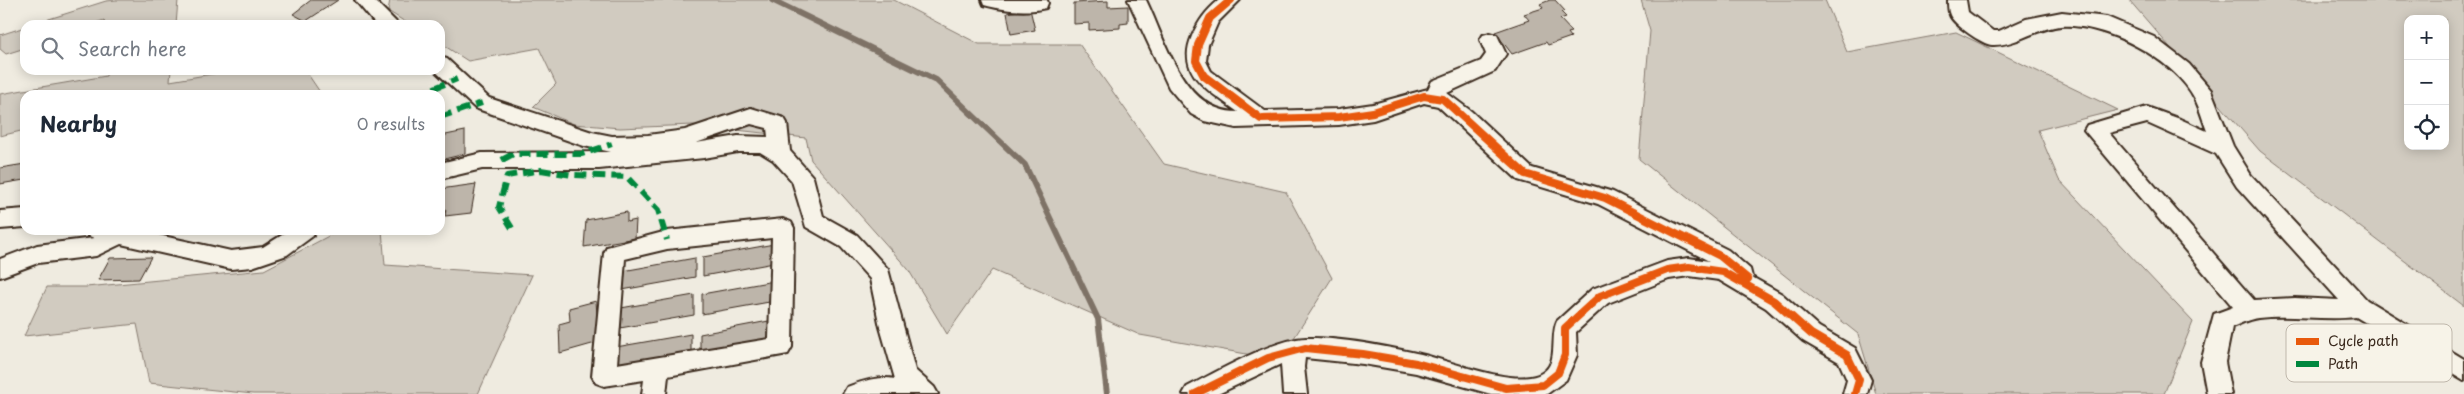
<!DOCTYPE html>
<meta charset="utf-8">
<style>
body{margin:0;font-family:"Playpen Sans",sans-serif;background:#f2f2f3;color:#1f2937}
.controls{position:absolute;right:15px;top:15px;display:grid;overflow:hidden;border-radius:10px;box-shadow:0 2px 12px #0003}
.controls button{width:45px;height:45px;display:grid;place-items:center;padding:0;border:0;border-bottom:1px solid #e0e1e3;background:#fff;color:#1f2937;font:25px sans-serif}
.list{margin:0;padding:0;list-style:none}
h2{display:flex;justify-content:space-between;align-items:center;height:65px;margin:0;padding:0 20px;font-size:21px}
h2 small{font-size:16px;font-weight:400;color:#747a83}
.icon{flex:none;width:28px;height:28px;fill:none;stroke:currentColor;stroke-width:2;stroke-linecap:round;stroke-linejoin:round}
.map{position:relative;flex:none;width:2464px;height:394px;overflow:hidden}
.search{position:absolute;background:#fff;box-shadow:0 2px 12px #0003;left:20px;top:20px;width:425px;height:55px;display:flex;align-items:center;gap:12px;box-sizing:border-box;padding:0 18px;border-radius:15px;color:#747a83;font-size:19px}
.panel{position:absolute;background:#fff;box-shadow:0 2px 12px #0003;left:20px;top:90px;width:425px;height:145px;border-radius:15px}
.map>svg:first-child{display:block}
</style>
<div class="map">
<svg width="2464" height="394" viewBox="0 0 2464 394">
<rect width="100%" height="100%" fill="#efebe0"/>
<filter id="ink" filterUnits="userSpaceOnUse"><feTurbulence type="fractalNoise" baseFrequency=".02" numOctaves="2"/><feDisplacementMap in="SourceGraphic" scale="10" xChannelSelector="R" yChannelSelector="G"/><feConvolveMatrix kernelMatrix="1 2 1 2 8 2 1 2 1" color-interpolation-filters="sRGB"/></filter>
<g filter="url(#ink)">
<!-- green -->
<path fill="#d1cbc0" stroke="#867a6f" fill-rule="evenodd" d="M116,0H178L176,25H105L104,20L90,25H30L106,1Z
M390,0H894L979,44H1079L1164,164L1286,192L1332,278L1280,360L1140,335L992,270L947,334L908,269L811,160L806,138L693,125L620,128L574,124L533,107L556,84L539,48L468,61L440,43V25H410L388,11Z
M1641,0H1825L1847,52L1956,32L2118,110L2038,130L2059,180L2193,322L2164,394H1876L1858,334L1639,159L1650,31Z
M2129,0H2464V306L2260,151ZM2408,19H2445V146H2408Z
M25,27V48L6,54L0,49V35Z
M106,70H171L170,81L236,70H305L322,95H25V130L0,136V94L106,76Z
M340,230H382L385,265L532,275L478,394H253L149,383L137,324L24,336L47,287H86L264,270Z"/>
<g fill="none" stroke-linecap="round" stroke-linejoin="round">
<!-- stream -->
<path stroke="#7e7266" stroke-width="6" d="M772,0L936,80L1025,165L1098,319L1107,394"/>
</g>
<!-- building -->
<path fill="#bdb5aa" stroke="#3b2a1e" d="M311,0H338L306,21L293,14Z
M1550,0H1555L1565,11L1561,12L1566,17L1560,19L1572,32L1568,33L1571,37L1548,45L1546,42L1512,54L1495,32L1529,20L1524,14L1543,8L1540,4Z
M1108,1V7L1128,6V23L1120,24V28L1089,30V23L1074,24V3Z
M1030,9L1035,30L1011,34L1007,13Z
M465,131V154L440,160L441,136Z
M25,164L24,180L0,184V168Z
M476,184L471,213L445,216L446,209L440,210V189Z
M627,212V222L636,220L635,238L584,247L586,220Z
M774,244V263L703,276V257Z
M151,257L139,279L98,280L110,258Z
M695,258V277L622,290L623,271Z
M774,281L775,301L702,314V294Z
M694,295V315L620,328L621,308Z
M596,301L599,342L560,353L559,324L570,321L569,308Z
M774,320V340L700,354V334Z
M691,334V354L615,368L616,347Z"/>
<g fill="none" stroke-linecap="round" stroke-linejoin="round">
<!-- minor casing -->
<g stroke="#3b2a1e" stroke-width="4">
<path id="minor" d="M355,0H374L399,25H376Z
M982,0H1047L1048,3L1046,8C1027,13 1003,10 984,5Z
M1128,0H1146C1166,41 1183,112 1238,112C1212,92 1175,75 1192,36C1199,20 1206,11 1219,0H1240L1218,22L1208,45L1206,61L1211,71L1265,111L1339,109L1373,104L1428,89L1432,81L1481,61L1486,54L1480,40L1483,35L1490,33L1497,35L1506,54L1495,71L1447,93L1471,111L1532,168L1613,192L1728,250L1750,269L1752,277L1782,294L1819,327L1855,348L1871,380L1867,394H1843L1847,380L1839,362L1803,341L1766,308L1719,280L1689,276L1669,279L1608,303L1576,332L1577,355L1566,380L1547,394H1491L1416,373L1363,364L1305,358L1304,367L1307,394H1283L1281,364L1218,394H1183L1187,387C1217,372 1273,339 1306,338C1336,337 1385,346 1416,353C1446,359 1509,386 1538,375C1561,366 1549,338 1557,321L1592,289L1667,261L1689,258L1709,261L1598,204L1518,180L1438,106L1424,103L1373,120L1339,125L1236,128L1204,121L1191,114L1169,88Z
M1948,0H1966L1968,12L1993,31H1999L2026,19L2062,12L2107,17L2154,37L2189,64L2211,90L2233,146L2251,175L2367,300L2464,359V381L2356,317C2324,321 2291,314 2258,318C2249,319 2240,324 2232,327L2225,362L2231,394H2207L2201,362L2214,314L2233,307L2084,130L2087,125L2147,107L2180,119L2207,131C2203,121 2200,109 2195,99C2175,59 2105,23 2061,26C2036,28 2015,46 1992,45C1983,45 1953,24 1950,15C1948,11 1948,5 1948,0ZM2147,123L2216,154L2237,187L2339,300L2295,298L2254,300L2109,133Z
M440,57L447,59L489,98L592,132L612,136L648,135L685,130L751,108L784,118L787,123L790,151L813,177L823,216L857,235L888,269L915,370L934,387L938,394H843L847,387C863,381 878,376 895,379L880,327L870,279L841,247L806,227L792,181L773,160L760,152H738L704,158L599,169H482L440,179V163L482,153L611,152L584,146L475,108L434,70H440ZM751,124L767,128L768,137L738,136L696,143Z
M25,209V227L0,229V211Z
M783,219L791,222L794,228L792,347L788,354L668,376L666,394H642L644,380L604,386L596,383L592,376L604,253L607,247L667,231ZM772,238L769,339L617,364L625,259L667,249Z
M86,230H136L231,251L263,247L290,230H316L313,236L287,255L252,267L231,269L121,244L96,256L38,263L0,277V259L37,245L94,238L89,236Z"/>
</g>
<!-- minor -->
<use href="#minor" fill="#f7f3e8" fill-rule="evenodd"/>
<!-- quiet -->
<path stroke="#00873e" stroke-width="6" stroke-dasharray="12 6" stroke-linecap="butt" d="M417,95L457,79
M440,117L482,103
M502,160L513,154H582L612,144
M512,228L499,207L507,176L541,170L572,175L627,177L658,210L667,240"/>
<!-- cycleway casing -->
<g stroke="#f7f3e8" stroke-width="11">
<path id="cycleway" d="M1231,0L1210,18L1198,45L1196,61L1204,76L1261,119L1339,117L1373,112L1424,96L1443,99L1525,174L1605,198L1720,256L1748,279
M1195,394L1268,358L1305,348L1363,354L1416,363L1506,388L1543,385L1558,373L1565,355V328L1600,296L1667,270L1689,267L1723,272L1774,301L1811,334L1847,355L1859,380L1855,394"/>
</g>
<!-- cycleway -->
<use href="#cycleway" stroke="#e8590c" stroke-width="8"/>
</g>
</g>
<!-- legend -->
<rect x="2286" y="324" width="166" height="58" rx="8" fill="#f7f3e8" stroke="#bfb7ab" stroke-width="1"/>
<rect x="2296" y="338" width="23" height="7" fill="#e8590c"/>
<rect x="2296" y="361" width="23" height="6" fill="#00873e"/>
<g font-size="14" fill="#3b2a1e">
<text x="2328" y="346">Cycle path</text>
<text x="2328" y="369">Path</text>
</g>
</svg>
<div class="controls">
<button>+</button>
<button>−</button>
<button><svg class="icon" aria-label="locate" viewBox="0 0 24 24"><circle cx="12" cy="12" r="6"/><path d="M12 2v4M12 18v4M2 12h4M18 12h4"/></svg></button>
</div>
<div class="search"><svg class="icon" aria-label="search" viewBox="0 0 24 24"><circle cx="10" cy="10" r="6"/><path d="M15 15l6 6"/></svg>Search here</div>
<section class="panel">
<h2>Nearby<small>0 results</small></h2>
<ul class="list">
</ul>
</section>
</div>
